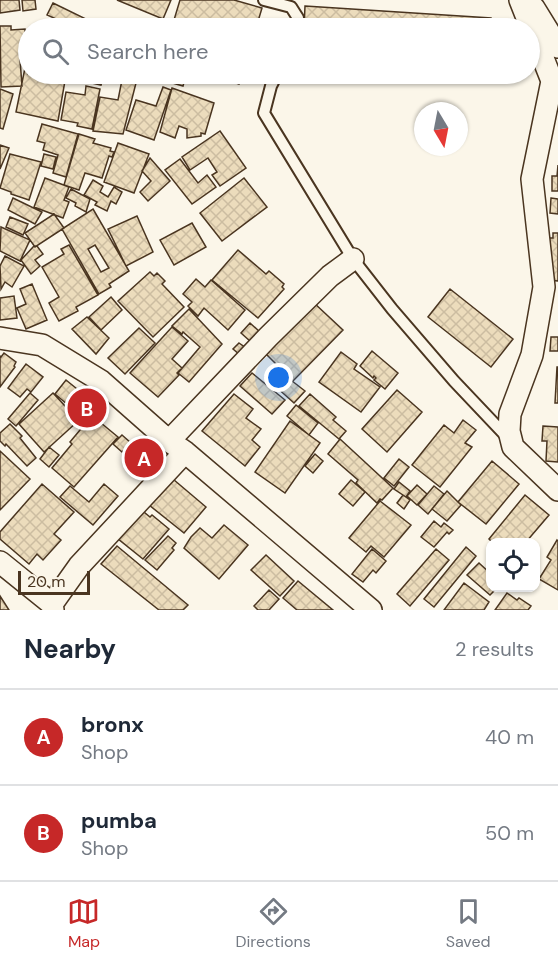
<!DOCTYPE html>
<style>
body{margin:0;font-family:"DM Sans",sans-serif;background:#f6f6f7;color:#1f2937}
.controls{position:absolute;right:18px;bottom:18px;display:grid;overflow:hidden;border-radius:12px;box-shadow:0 2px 4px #0004}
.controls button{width:54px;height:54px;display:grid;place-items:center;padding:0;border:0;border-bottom:2px solid #e0e1e3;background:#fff;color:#1f2937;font:30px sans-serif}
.compass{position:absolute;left:414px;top:102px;width:54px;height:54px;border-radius:50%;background:#fff;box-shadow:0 2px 4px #0004;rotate:170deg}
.scale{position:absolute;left:18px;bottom:15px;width:72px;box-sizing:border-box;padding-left:6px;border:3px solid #4a3520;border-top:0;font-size:16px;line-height:21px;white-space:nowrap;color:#4a3520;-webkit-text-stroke:4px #fbf6e9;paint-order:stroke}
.you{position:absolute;left:279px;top:378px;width:21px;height:21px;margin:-15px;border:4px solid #fff;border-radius:50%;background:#1a73e8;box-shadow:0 0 0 9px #1a73e833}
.badge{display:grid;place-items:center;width:39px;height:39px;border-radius:50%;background:#c62828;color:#fff;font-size:20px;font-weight:700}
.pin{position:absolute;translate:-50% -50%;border:3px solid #fff;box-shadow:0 2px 6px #0006}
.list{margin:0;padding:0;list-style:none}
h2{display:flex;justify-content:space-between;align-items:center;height:78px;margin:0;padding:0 24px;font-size:26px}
h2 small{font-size:20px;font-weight:400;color:#747a83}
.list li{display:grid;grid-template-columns:39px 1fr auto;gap:18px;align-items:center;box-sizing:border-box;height:96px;padding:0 24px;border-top:2px solid #e0e1e3}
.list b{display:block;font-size:22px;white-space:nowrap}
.list p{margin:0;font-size:20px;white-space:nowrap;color:#747a83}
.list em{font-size:20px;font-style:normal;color:#747a83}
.icon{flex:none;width:33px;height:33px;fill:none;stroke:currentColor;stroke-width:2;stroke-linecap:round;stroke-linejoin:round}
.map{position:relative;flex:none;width:558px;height:610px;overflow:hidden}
.search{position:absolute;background:#fff;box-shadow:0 2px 4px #0004;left:18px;right:18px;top:18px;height:66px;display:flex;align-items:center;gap:15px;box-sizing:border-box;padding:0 21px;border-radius:33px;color:#747a83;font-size:22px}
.sheet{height:270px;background:#fff}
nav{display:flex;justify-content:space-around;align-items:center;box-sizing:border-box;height:84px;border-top:2px solid #e0e1e3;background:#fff;font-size:16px;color:#747a83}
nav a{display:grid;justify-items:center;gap:3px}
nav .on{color:#c62828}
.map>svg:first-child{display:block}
</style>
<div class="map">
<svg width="558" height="610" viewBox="0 0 558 610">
<defs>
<pattern id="building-cross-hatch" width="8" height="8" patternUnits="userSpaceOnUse" patternTransform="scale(1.5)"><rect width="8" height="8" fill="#ecdcbc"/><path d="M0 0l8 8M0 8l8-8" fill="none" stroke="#ccbda1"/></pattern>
</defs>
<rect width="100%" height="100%" fill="#fbf6e9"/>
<!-- building -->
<path fill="url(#building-cross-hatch)" stroke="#4a3520" stroke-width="1.5" fill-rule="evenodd" d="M0,0H19L20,10L0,13Z
M22,0H35L36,9L23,11Z
M117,0H171L163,19Z
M180,0H234L262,8L256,28H203L174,20Z
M53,3L86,19L82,28H76L47,15Z
M305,6L491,18V28H304Z
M87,21L106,28H84Z
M0,26H11V30L25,29L26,59H20L22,86L1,87Z
M25,68L28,69V74L66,75L58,121L16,112Z
M71,74H104L101,85L87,82L88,78Z
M156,74H182L186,75L183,86L155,78Z
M229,74H243L239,84L227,80Z
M122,80L136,83L123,134L93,131L100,97L118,100Z
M86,86L100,89L92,129L77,126L78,123L61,120L66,92L85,95Z
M163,87L171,90L154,140L126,130L136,100L156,106Z
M172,88L214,103L205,134L201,133V136L187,138V129L179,126L175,138L160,132Z
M0,89L13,94L3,129L0,128Z
M42,124L78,134L66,177L53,173L58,155L43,150L45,143L37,141Z
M220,131L246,168L220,186L212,175L217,172L208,158L190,170L182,157Z
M79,134L95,139L93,143L111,148L110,151L114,152L112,157L109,156L102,178L85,173L79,190L64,185Z
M118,143L149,154L134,193L104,182Z
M0,145L9,148L0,169Z
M10,154L41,162L29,200L11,194V192L0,188Z
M44,154L56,157L53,169L41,166Z
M150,158L170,181L148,201L140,192L151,181L142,171Z
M180,159L198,183L207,175L216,187L192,204L165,170Z
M558,165V191H552V176H557Z
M45,178L69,187L64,200L69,202L63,218L34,207Z
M244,178L267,207L222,241L200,213Z
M93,180L103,186L100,192L108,197L114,187L122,192L116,204L111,201L107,211L95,205L97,202L84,195Z
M71,189L90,199L86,212L75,206L76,203L66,198Z
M13,198L42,212L35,224L8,210Z
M551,198L558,199V214L550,213Z
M93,209L129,271L109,284L111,287L99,294L62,229ZM95,245L109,268L101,272L88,249Z
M54,214L64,228L35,247L25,233Z
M137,216L153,252L126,266L108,229Z
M10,217L28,224L23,235L6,227Z
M192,223L206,247L174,265L160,240Z
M1,227L30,240L20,261L0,251Z
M553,233H558V281L548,280V238H553Z
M69,245L98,295L76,307L78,311L59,321L49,303L59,297L42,267L64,254L61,249Z
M34,246H37L43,254L35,260L40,266L31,274L21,260Z
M238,250L266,274L269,271L284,284L282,287L284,289L258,318L212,280Z
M5,256L24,266L12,287L5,282L1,289L0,266Z
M150,272L154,276L157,273L165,281L162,284L184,307L153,337L118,301Z
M196,279L205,287L211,280L245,310L228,330L204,308L198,316L188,306L192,302L183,294Z
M32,284L47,320L26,329L17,308L26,304L20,289Z
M450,289L513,339L491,367L428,317Z
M14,296L17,318L0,320V298Z
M111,297L122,310L101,330L89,317Z
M313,302L343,330L293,381L266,354Z
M189,309L222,344L189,382L178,373L200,347L183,332L182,334L172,326Z
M87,317L109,338L96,354L72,329Z
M250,323L260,332L251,342L241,333Z
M172,327L188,341L172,359L182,368L177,373L179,375L158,397L130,373Z
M139,328L155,343L125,374L108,358Z
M551,337H558V351H550Z
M239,343L246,348L240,355L233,349Z
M372,351L398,373L385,389L374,380L376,378L374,376L373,378L360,366Z
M341,352L357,364L354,369L380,387L361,412L319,382Z
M4,353L16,362L14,366L15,367L0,387V356L1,357Z
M26,364L43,377L31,392L27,389L20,397L8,388Z
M274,367L305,391L294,403L265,377Z
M557,367H558V403H555Z
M252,373L285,400L272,414L240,386Z
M66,380L98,406L82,426L76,421L81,416L55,394Z
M397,390L422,412L387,452L362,429Z
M30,393L38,400L16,426L8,419Z
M53,393L77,419L75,421L77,422L44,452L19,424Z
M234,394L253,409L246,418L261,429L252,440L260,447L245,466L202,431Z
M310,394L336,417L333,420L346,431L339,439L299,406Z
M296,405L318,423L309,435L287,416Z
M95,418L118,437L74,487L52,468L72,444L70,442L85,424L88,426Z
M463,420L476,430L465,443L472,447L440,487L412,465L444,425L454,433Z
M290,421L320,443L285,493L255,472Z
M10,424L22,436L20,438L36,458L27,466L6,444L5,446L0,441V433Z
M543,426L558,427V462L546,461L547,441H542Z
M122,435L131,443L122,452L113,444Z
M340,439L393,488L382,500L380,499L377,503L356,483L358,480L328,454Z
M143,445L153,453L136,475L126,467Z
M49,447L59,455L49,467L40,459Z
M0,451L30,479L0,510Z
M315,454L323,461L313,473L305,466Z
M399,459L409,467L394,486L384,478Z
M492,461L519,484L486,524L458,502Z
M167,474L206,507L184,533L144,501Z
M351,480L365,492L353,506L339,494Z
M399,482L410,491L406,497L394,489Z
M42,484L74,512L54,534L61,540L43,560L37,554L29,564L0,539V532Z
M104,484L118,496L93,525L60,497L70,486L89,502Z
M417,485L427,494L417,505L407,496Z
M434,486L444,494L428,514L418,505Z
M447,491L461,505L447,521L432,509Z
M403,495L410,500L404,509L397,503Z
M525,495L549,515L526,542H492L489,539Z
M380,501L411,525L384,557L371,546L366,552L349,538Z
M139,508L150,517L152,515L169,529L143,559L117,538Z
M434,521L441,527L444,523L453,530L449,534L447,532L434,547L421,537Z
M224,525L248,545L219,579L184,548L191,537L200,528L212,538Z
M168,536L176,543L172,548L174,550L157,570L145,560Z
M557,540L558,541V590L539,579L551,560L547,557Z
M117,546L188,605L183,610H159L101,564Z
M466,547L476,556L434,607L424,599Z
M372,549L386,561L376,573L373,570L363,582L352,574Z
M436,549L449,560L410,606L397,594Z
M266,555L294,581L280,596L251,570Z
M479,563L490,573V588H497L490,595L467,575Z
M298,581L333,610H297L283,598Z
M464,583L489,602L484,610H444Z
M269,590L279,599L269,610H258L254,606Z
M507,593L517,600L519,598L531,606L528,610H495Z
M0,596L9,610H0Z"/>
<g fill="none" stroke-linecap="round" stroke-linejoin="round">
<!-- service casing -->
<g stroke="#4a3520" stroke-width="14">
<path id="service" d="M264,0L291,7L298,18L295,28
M277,74L271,86L264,113L353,259L392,309L454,381L508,438"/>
</g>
<!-- minor casing -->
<g stroke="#4a3520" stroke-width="24">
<path id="minor" d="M520,0L552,81L532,179L544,287L532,355L510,414L509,431L513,447L558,490
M534,8L558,47
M0,338L42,345L101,381L169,441L185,452L371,610
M169,441L268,337L330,276L353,259
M0,562L52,604
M53,610L52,604L79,566L185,452"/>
</g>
<!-- service -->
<use href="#service" stroke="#fbf6e9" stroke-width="10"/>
<!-- minor -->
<use href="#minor" stroke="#fbf6e9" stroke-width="21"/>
</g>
</svg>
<div class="controls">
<button><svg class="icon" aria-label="locate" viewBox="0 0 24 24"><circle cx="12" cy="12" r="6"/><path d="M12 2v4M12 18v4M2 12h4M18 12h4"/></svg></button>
</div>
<svg class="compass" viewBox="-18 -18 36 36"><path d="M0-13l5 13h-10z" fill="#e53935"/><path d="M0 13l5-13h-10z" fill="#747a83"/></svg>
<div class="scale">20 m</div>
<div class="you"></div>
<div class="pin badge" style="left:144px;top:458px">A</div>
<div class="pin badge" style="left:87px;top:408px">B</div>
<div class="search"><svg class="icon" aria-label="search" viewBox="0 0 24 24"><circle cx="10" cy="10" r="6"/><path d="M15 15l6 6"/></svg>Search here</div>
</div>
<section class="sheet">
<h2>Nearby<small>2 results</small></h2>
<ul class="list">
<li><span class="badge">A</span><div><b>bronx</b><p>Shop</p></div><em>40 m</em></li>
<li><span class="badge">B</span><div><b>pumba</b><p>Shop</p></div><em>50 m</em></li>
</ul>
</section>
<nav>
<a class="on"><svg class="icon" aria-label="map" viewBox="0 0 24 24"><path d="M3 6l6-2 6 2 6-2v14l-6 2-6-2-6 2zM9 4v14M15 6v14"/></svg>Map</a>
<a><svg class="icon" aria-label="directions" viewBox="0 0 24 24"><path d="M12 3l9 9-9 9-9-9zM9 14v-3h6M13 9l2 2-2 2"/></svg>Directions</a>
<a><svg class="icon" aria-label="saved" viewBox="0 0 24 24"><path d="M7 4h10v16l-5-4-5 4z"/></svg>Saved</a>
</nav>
